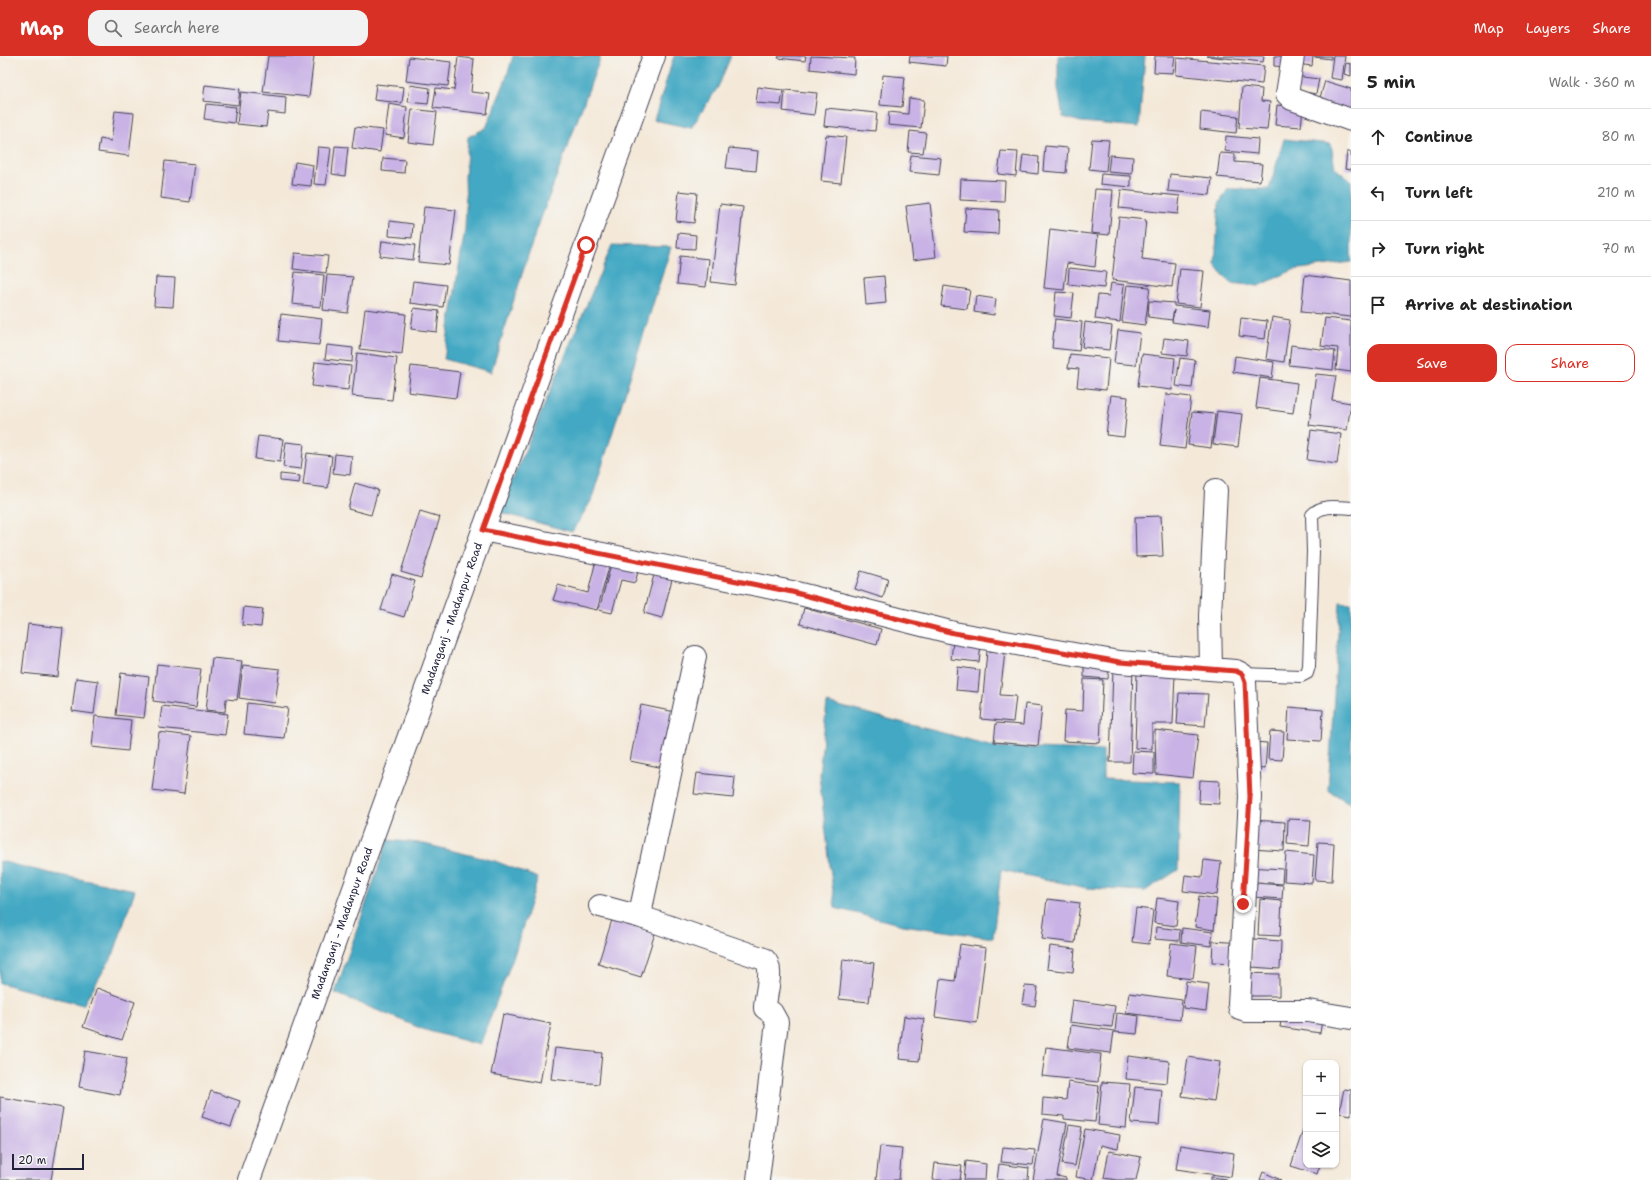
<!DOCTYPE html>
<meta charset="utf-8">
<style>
body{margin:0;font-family:"Shantell Sans",sans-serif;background:#f2f2f2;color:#222}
.controls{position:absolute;right:12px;bottom:12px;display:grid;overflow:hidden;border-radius:8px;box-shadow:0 1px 3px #0004}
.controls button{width:36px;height:36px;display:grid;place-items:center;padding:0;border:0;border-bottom:1px solid #e0e0e0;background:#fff;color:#222;font:20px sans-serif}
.scale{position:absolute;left:12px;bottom:10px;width:72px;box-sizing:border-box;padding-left:4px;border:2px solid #22223b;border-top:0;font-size:11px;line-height:14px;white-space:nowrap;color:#22223b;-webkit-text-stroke:3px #f6f6f2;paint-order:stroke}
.stop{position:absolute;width:12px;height:12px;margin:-9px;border:3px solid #d93025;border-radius:50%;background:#fff}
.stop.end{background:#d93025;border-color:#fff;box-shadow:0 1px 4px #0008}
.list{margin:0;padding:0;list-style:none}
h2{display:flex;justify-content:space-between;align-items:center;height:52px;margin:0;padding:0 16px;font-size:17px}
h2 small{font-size:13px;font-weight:400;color:#767676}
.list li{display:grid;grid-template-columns:26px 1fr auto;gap:12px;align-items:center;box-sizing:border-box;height:56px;padding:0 16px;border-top:1px solid #e0e0e0}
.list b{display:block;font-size:15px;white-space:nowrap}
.list em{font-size:13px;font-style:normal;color:#767676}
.actions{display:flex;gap:8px;padding:12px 16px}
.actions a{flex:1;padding:9px 0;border:1px solid #d93025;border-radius:12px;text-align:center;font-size:14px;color:#d93025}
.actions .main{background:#d93025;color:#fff}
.icon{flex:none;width:22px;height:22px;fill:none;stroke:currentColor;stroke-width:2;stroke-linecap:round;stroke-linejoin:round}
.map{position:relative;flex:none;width:1351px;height:1124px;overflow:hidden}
header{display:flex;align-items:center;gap:24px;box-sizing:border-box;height:56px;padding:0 20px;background:#d93025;color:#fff}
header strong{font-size:19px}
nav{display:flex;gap:22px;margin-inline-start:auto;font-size:14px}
.search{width:280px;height:36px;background:#f2f2f2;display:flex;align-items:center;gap:10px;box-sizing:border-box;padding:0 14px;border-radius:12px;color:#767676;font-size:15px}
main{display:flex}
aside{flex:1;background:#fff}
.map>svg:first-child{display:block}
</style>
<header>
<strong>Map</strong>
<div class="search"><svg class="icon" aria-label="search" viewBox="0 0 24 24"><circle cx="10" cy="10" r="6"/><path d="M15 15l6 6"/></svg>Search here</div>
<nav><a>Map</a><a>Layers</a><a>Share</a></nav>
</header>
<main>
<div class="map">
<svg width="1351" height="1124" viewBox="0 0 1351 1124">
<rect width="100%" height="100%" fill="#f6f6f2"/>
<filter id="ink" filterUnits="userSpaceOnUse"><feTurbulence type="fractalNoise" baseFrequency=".025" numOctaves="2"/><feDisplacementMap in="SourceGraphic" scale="8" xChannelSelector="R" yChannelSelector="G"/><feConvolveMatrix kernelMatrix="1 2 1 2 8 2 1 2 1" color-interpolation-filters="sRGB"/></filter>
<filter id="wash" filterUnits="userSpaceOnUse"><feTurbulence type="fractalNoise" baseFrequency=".012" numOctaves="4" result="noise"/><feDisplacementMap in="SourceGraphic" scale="16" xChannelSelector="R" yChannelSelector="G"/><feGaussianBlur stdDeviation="0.9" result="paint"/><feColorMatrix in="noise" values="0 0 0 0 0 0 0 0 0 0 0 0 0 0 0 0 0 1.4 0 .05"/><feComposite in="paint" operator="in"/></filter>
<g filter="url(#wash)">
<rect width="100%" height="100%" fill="#f4e9d9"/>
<!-- water -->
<path fill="#43a8c3" stroke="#32657f" d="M513,0H601L533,184L491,316L444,303L465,173L466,151L465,121L468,81L486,72L506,23Z
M674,0H731L718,31L691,72L654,64Z
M1058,0H1145L1139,71L1081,66L1063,61L1058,32Z
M1284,83L1331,88L1335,112L1351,125V206L1293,214L1259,230L1230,227L1215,209L1219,148L1228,133H1269Z
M612,189L671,191L591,445L572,476L499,456Z
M1340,546L1351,547V748L1328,734Z
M827,647L997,691L1103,694V723L1180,726L1178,814L1145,835L1087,832L1001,814L993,882L903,869L835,852L819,719Z
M388,784L420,787L495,805L538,822L514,899L480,989L425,974L335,937Z
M0,805L49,817L135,834L114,897L83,949L0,927Z"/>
<g id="blocks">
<!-- building -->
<path fill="#c9b2e5" d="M268,0H314L309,41L263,36Z
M779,0H806L805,5L778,2Z
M811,0L855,2L854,18L810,13Z
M910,0H947L946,10L909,6Z
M1155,0H1175L1173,17L1154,16Z
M1206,0H1264L1263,6Z
M1274,0H1287L1286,11L1274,10Z
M1298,0H1313L1312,10L1297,8Z
M1314,0H1331V3L1314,1Z
M1333,0H1345L1342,24L1330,22Z
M409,1L451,6L448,30L406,25Z
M458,1L474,3L471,36L490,38L487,58L433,52L436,32L454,34Z
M1177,2L1264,10L1262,28L1176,19Z
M1346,7L1351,8V20L1344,18Z
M883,19L905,21L902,51L880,49Z
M1294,20L1319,23L1316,38L1292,34Z
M1325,25L1351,33V57L1318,48Z
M376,28L404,31L402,47L374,44Z
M205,29L240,33L238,49L203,45Z
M410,29L430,32L428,48L408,46Z
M758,31L783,34L781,49L756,47Z
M1242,31L1262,33L1261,45L1270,46L1267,74L1239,72Z
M785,34L817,37L814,59L783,55Z
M241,36L286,41L285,58L268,56L266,71L237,68Z
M909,42L924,44L921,72L888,69L889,56L908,58Z
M206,48L236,51L234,67L204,63Z
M389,48L407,51L404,82L385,79Z
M1277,49L1303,52L1301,71L1275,69Z
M826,52L877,57L875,75L824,70Z
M412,53L437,56L433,89L408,86Z
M115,55L134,57L129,100L98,96L100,83L111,85Z
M1201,56L1238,60L1236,77L1200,73Z
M355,71L383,74L380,96L352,92Z
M910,75L926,77L923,97L908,96Z
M826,79L846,81L841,127L821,125Z
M1226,80L1258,83L1257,98L1225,95Z
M1092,83L1109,84L1106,115L1089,113Z
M335,90L348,91L345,120L332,118Z
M1045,90L1068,92L1066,117L1043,115Z
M318,91L331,92L326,129L314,128Z
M729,92L758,95L756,115L726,112Z
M1001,95L1018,96L1016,120L998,118Z
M1347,96H1351V114L1345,113Z
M1220,97L1235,98V106L1262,108L1260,125L1217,121Z
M911,99L941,102L939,119L909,116Z
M1023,99L1039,101L1038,118L1021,116Z
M1110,99L1133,101L1132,118L1108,116Z
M383,102L405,104L404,117L382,115Z
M165,105L195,108L190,146L161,142Z
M295,106L313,109L311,130L292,128Z
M1101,118L1131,120V131L1100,128Z
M1170,118L1212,122L1210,139L1168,135Z
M961,123L1005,125L1004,146L960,144Z
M1095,133L1113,134L1109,179L1091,177Z
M1121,134L1180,140L1178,158L1119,152Z
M679,135L697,137L694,167L676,165Z
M930,147L936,201L913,204L906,150Z
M720,148L743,151L735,229L711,226Z
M424,151L456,154L449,209L418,206Z
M966,152L999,154L998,178L964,176Z
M1119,161L1146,164L1142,203L1175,207L1172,231L1112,224Z
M390,165L413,168L412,182L389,180Z
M1050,173L1098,179L1095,211L1067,207L1064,234L1044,232Z
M678,177L696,179L695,193L677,192Z
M382,185L415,189L413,204L380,200Z
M295,197L328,200L326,217L293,213Z
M680,200L709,203L706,231L677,228Z
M1069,212L1106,216L1104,232L1068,228Z
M1180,213L1204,215L1200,251L1176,248Z
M295,216L324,219L321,251L292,248Z
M327,219L353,221L348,257L323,254Z
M1305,219L1351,225V261L1301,256Z
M884,220L886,247L866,249L864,222Z
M156,221L175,222L173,251L154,250Z
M413,225L446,229L443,251L410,247Z
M1111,227L1124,229L1120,266L1095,263L1098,239L1109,240Z
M1127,229L1150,231L1145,269L1122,266Z
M944,230L970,234L967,253L941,250Z
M1056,236L1074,237L1071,262L1054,260Z
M976,240L996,243L994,259L974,256Z
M1149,245L1174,247V250L1210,254L1208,271L1172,266L1174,254L1172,264L1148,261Z
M414,252L439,255L437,276L411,273Z
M365,253L406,258L402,298L360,293Z
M281,258L322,263L319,289L278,285Z
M1272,261L1290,264L1284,306L1266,303Z
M1241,262L1267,265L1265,283L1239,280Z
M1325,262L1351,265V316L1336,314L1338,292L1321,290Z
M1055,263L1082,266L1079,295L1052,292Z
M1085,266L1112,270L1109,294L1082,291Z
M1118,274L1140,277L1136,309L1114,307Z
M1164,282L1189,285L1187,300L1162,297Z
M327,289L353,292L352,306L325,303Z
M1291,289L1335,295L1333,314L1289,309Z
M357,297L397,302L392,344L352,340Z
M1070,298L1109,302L1106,334L1077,331L1079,313L1068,312Z
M1142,298L1175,302L1172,334L1138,330Z
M1235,300L1274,306L1272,322L1233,316Z
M1180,302L1195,304L1192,332L1176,330Z
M315,306L351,310L348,334L312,330Z
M411,310L460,316L456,342L408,336Z
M1316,318L1336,320L1332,344L1351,347L1347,374L1309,369Z
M1260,322L1297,327L1293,357L1256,352Z
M1166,338L1191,341L1185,393L1160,390Z
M1111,339L1128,341L1124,381L1106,379Z
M1217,355L1242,358L1238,391L1213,388Z
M1192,356L1215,358L1211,392L1188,389Z
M1311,374L1341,378L1337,408L1307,404Z
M258,380L283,383L280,406L255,403Z
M286,386L304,388L301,413L283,411Z
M307,397L332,400L328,432L303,429Z
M335,398L352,400L350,419L333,417Z
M280,418L300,420L299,427L280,425Z
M355,427L378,434L371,459L348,453Z
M420,455L440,461L421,522L401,516Z
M1161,460L1163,500L1136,501L1135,461Z
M597,500L611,504L597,554L553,544L558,529L588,537Z
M612,505L639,512L635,527L621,524L612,557L599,554Z
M655,515L673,519L662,562L644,557Z
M861,515L888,523L883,542L855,533Z
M392,518L415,525L404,561L381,554Z
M244,551L263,553L261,571L242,569Z
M804,552L881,573L877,589L800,568Z
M28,568L63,572L58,621L22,617Z
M953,586L981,588L979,606L951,603Z
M987,595L1005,596L1000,639L1016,640L1013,666L981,663Z
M212,602L242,605L237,644L226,643L225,656L206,654Z
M1084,606L1109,607L1108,623L1084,621Z
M157,608L201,613L196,651L153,645Z
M243,609L280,613L275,647L239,642Z
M958,611L980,614L978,636L956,634Z
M1113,613H1133L1130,706H1110Z
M1137,616L1175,617L1173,668H1152V693L1135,692Z
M121,617L149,621L144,662L116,659Z
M76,622L98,625L94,658L72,655Z
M1084,623L1103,624L1100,687L1063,685L1065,654L1083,655Z
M1179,637L1208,638L1205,670L1177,668Z
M247,647L288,652L284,682L244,678Z
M1025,648L1042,650L1038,690L994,686L996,667L1023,669Z
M641,649L675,656L664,712L630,705Z
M162,650L228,658L225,679L159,672Z
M1289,651L1323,654L1321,685L1287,683Z
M95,660L131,664L128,695L92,691Z
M1155,674L1198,679L1193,722L1156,718Z
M1270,675L1284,676L1282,704L1268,703Z
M159,676L191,680L184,738L152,734Z
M1253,686L1267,687L1265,713L1251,712Z
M1133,695L1154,696V718L1132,717Z
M697,717L735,721L733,742L694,738Z
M1200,724L1220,725L1219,748L1199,747Z
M1288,763L1311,764L1309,790L1287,788Z
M1252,764L1285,766L1284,795L1250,793Z
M1318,786L1334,787L1332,825L1315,824Z
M1286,796L1314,799L1312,827L1284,825Z
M1204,804L1221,806L1217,839L1183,835L1185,819L1202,821Z
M1247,811L1283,813L1282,828L1246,825Z
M1253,827L1283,829L1282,843L1252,841Z
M1199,840L1217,843L1214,874L1195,871Z
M1157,842L1179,845L1176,870L1154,867Z
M1047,843L1080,847L1075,887L1042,883Z
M1260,843L1282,845L1280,880L1258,879Z
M1136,852L1153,854L1149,888L1132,886Z
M612,864L655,877L641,921L598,908Z
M1156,871L1180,874L1179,885L1155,883Z
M1182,872L1213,876L1211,890L1181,886Z
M1253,883L1281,885L1280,913L1251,911Z
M1213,885L1241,887L1239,907L1212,906Z
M1171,887L1197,890L1193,923L1167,920Z
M960,888L986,892L977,967L935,961L940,923L955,925Z
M1050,890L1075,893L1073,916L1047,913Z
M843,903L874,907L869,946L839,943Z
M1244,917L1279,918V940H1244Z
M1186,925L1209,928L1206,955L1183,952Z
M1025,930L1038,931L1035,950L1022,948Z
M97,932L135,946L122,984L83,971Z
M1129,937L1182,944L1180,964L1126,957Z
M1072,944L1115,950L1112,971L1069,966Z
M1117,957L1139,960L1137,978L1115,976Z
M503,958L551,968L540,1027L491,1018Z
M1282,958L1322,964L1320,977L1280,971Z
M904,960L924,963L919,1005L899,1003Z
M1071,969L1114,975L1111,997L1068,992Z
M1046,991L1101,998L1098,1026L1042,1020Z
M555,992L602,997L599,1028L551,1023Z
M85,995L127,1002L120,1039L79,1031Z
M1128,1000L1169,1005L1167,1027L1126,1023Z
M1188,1001L1220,1006L1214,1045L1182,1040Z
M1068,1026L1099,1030L1095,1066L1064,1063V1060L1042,1058L1043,1042L1066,1044Z
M1102,1026L1130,1028L1126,1072L1098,1069Z
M1135,1031L1162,1034L1159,1069L1131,1067Z
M1344,1033L1351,1034V1059L1339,1057Z
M211,1035L240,1045L231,1071L202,1061Z
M0,1041L63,1052L51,1124H0Z
M1044,1063L1067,1067L1057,1120L1066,1122V1124H1033Z
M1306,1065V1109H1320L1317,1118L1291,1110Z
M1069,1069L1082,1071L1075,1110L1062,1108Z
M1085,1073L1120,1079L1118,1093L1100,1089L1093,1124L1076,1121Z
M1180,1089L1234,1097L1231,1121L1176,1113Z
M880,1090L902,1092L899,1124H876Z
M1003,1091L1035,1094L1033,1109L1001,1106Z
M1109,1095L1141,1101L1136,1124H1117L1104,1122Z
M966,1105L986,1108L985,1124H964Z
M935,1107L962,1110L960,1124H933Z
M999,1108L1029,1112L1028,1124H997Z
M1263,1116L1281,1124H1260Z
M1211,1121L1226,1123V1124H1211Z"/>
</g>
</g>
<g filter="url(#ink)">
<use href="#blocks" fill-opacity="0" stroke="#424053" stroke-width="1"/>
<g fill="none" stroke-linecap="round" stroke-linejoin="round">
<!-- service casing -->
<g stroke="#424053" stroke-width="14">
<path id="service" d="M1242,618L1301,620L1307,617L1309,610L1313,496L1312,459C1322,448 1337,451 1351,452"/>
</g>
<!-- minor casing -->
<g stroke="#424053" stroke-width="24">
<path id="minor" d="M1293,0L1287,38L1292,43L1351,64
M483,474L792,536L954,577L1119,606L1236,615L1242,618L1245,626L1250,741L1239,948L1240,953L1246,955H1308L1351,962
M695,601L642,848L641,861L764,903C775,912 765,938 765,952L772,957L777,966L758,1124
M1211,613L1210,560L1216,434
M600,850L641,861"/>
</g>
<!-- primary casing -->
<g stroke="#424053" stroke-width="24">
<g id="primary">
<path id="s1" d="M249,1124L654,0"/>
</g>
</g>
<!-- service -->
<use href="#service" stroke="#fff" stroke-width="12"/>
<!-- minor -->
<use href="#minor" stroke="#fff" stroke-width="22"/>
<!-- primary -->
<use href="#primary" stroke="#fff" stroke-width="22"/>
</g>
</g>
<g fill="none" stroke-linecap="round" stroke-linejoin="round" filter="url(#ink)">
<!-- route -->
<path stroke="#d93025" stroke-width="5" d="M586,189L483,474L792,536L954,577L1120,606L1236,615L1242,618L1245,626L1250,741L1243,848"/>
</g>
<g text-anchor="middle" stroke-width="3" stroke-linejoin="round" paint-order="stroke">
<!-- street labels -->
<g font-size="11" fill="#22223b" stroke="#f6f6f2">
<text dy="4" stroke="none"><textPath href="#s1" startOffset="597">Madanganj - Madanpur Road</textPath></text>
<text dy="4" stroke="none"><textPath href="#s1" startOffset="273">Madanganj - Madanpur Road</textPath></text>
</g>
</g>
</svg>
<div class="controls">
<button>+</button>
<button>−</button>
<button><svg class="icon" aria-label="layers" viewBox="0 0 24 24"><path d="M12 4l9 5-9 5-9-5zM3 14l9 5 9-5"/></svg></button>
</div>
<div class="scale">20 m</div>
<div class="stop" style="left:586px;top:189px"></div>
<div class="stop end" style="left:1243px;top:848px"></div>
</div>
<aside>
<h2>5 min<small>Walk · 360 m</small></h2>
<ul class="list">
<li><svg class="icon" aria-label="ahead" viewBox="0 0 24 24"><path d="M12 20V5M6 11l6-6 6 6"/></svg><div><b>Continue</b></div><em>80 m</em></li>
<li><svg class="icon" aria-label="left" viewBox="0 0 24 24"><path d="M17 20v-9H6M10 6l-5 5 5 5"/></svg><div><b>Turn left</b></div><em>210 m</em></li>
<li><svg class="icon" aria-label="right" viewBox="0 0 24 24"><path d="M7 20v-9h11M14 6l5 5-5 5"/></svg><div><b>Turn right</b></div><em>70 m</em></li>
<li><svg class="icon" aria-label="arrive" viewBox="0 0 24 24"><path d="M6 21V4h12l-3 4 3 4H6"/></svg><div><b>Arrive at destination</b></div></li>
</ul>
<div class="actions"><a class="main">Save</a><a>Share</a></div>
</aside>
</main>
